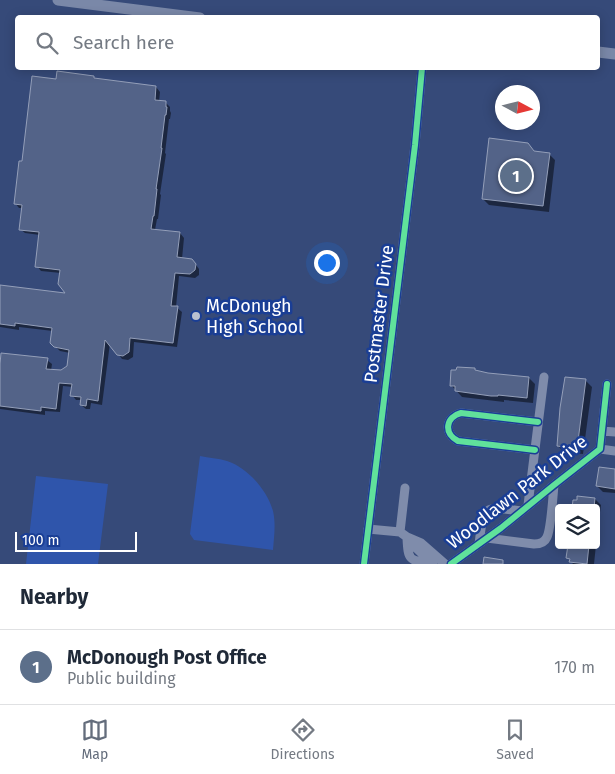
<!DOCTYPE html>
<style>
body{margin:0;font-family:"Fira Sans",sans-serif;background:#f6f6f7;color:#1f2937}
.controls{position:absolute;right:15px;bottom:15px;display:grid;overflow:hidden;border-radius:5px;box-shadow:0 2px 12px #0003}
.controls button{width:45px;height:45px;display:grid;place-items:center;padding:0;border:0;border-bottom:1px solid #e0e1e3;background:#fff;color:#1f2937;font:25px sans-serif}
.compass{position:absolute;left:495px;top:85px;width:45px;height:45px;border-radius:50%;background:#fff;box-shadow:0 2px 12px #0003;rotate:97deg}
.scale{position:absolute;left:15px;bottom:12px;width:122px;box-sizing:border-box;padding-left:5px;border:2px solid #fff;border-top:0;font-size:14px;line-height:18px;white-space:nowrap;color:#fff;-webkit-text-stroke:4px #1a3e95;paint-order:stroke}
.you{position:absolute;left:326px;top:262px;width:18px;height:18px;margin:-12px;border:4px solid #fff;border-radius:50%;background:#1a73e8;box-shadow:0 0 0 8px #1a73e833}
.badge{display:grid;place-items:center;width:32px;height:32px;border-radius:50%;background:#646d7c;color:#fff;font-size:16px;font-weight:700}
.pin{position:absolute;translate:-50% -50%;border:2px solid #fff;box-shadow:0 1px 5px #0006}
.list{margin:0;padding:0;list-style:none}
h2{display:flex;justify-content:space-between;align-items:center;height:65px;margin:0;padding:0 20px;font-size:21px}
h2 small{font-size:16px;font-weight:400;color:#747a83}
.list li{display:grid;grid-template-columns:32px 1fr auto;gap:15px;align-items:center;box-sizing:border-box;height:75px;padding:0 20px;border-top:1px solid #e0e1e3}
.list b{display:block;font-size:19px;white-space:nowrap}
.list p{margin:0;font-size:16px;white-space:nowrap;color:#747a83}
.list em{font-size:16px;font-style:normal;color:#747a83}
.icon{flex:none;width:28px;height:28px;fill:none;stroke:currentColor;stroke-width:2;stroke-linecap:round;stroke-linejoin:round}
.map{position:relative;flex:none;width:615px;height:564px;overflow:hidden}
.search{position:absolute;background:#fff;box-shadow:0 2px 12px #0003;left:15px;right:15px;top:15px;height:55px;display:flex;align-items:center;gap:12px;box-sizing:border-box;padding:0 18px;border-radius:5px;color:#747a83;font-size:19px}
.sheet{height:140px;background:#fff}
nav{display:flex;justify-content:space-around;align-items:center;box-sizing:border-box;height:70px;border-top:1px solid #e0e1e3;background:#fff;font-size:14px;color:#747a83}
nav a{display:grid;justify-items:center;gap:2px}
nav .on{color:#646d7c}
.map>svg:first-child{display:block}
</style>
<div class="map">
<svg width="615" height="564" viewBox="0 0 615 564">
<rect width="100%" height="100%" fill="#364a79"/>
<!-- green -->
<path fill="#2f55ab" d="M200,456C209,458 218,458 227,461C248,468 267,490 273,511C276,524 274,537 273,550L194,540L190,534Z
M36,476L108,484L98,564H26Z"/>
<!-- shadow -->
<path fill="#0007" d="M93,77L97,80L156,87L160,92L159,102L166,103L170,107V111L171,113L170,119H169L165,153L166,154L160,194L161,195L158,219H157L155,230L180,233L184,238L182,259L196,265L199,269V275L195,278L179,276L176,307L182,312L177,347L134,342L133,357L128,360L122,359L110,343L102,405L91,403L90,409H86L81,405L82,400H76L72,395L73,387L63,386L60,412L45,411V415L0,409V368L47,360L52,364L51,371L61,372L68,367L70,353L60,351L55,346L53,331L19,327V330L0,327V286L68,295L61,273L41,271L37,266L40,235L25,233L20,229L23,208H19L15,203L23,163L57,80Z
M527,144L535,152L549,154L555,160L549,212L489,205L483,199Z
M529,378L535,384L533,403L504,400V402L462,397L451,385Z
M585,380L592,387L583,454L564,452L558,446Z
M615,470V493L603,492L597,486Z
M595,499L601,505L596,542V508H574Z
M569,545H596L594,564H573L568,558Z"/>
<!-- building -->
<path fill="#536388" stroke="#949fb9" d="M57,71L94,76V78L156,86L155,100L166,101V107H167L166,115H165L161,148H162L156,189H157L154,216H153L151,229L180,232L177,257L192,259L196,264L195,270L190,274L175,273L171,306H178L173,343L130,338L129,352L123,356L117,355L105,340L98,401L87,399L86,406L80,405L81,397L70,396L72,384L59,383L56,409L41,407V411L0,406V364L1,353L48,358L46,369L61,370L67,366L69,350L54,347L50,343L52,328L15,323V326L0,324V285L65,293L58,284L60,270L35,267L39,232L19,230L22,205L14,204L19,161H22L32,76L56,79Z
M489,138L528,143L534,151L550,153L543,206L482,199Z
M457,367L475,368V370L488,373L529,377L527,398L498,395V396H491L455,391V386H450L451,370H456Z
M565,377L586,379L577,449L557,446L560,408Z
M599,467L615,469V489L596,486Z
M577,496L595,498L594,508H572L573,500H577Z
M568,545H589L587,564L569,562L570,559L566,558Z
M484,557L503,560V564H483Z"/>
<g fill="none" stroke-linecap="round" stroke-linejoin="round">
<!-- street -->
<path stroke="#7f8cab" stroke-width="9" d="M602,431L615,432
M600,449L615,451
M535,450L458,441C443,433 446,417 461,413L538,422
M528,505L544,377
M368,529L400,532L407,537L415,547L433,564
M400,532L405,488
M407,537L421,543L445,564
M407,538C408,560 409,561 431,563
M487,538L534,544C540,544 545,542 547,537C551,529 553,495 554,485
M479,544C484,505 482,506 521,511
M364,564L415,145L422,68
M451,564L501,528L554,485L600,449L607,384"/>
<!-- secondary -->
<path stroke="#7a88a8" stroke-width="11" d="M58,0L200,18
M598,52L615,54"/>
<!-- cycleway casing -->
<g stroke="#1a3e95" stroke-width="9">
<path id="cycleway" d="M535,450L458,441C443,433 446,417 461,413L538,422
M364,564L415,145L422,68
M451,564L501,528L554,485L600,449L607,384"/>
</g>
<!-- cycleway -->
<use href="#cycleway" stroke="#60e19b" stroke-width="6"/>
</g>
<!-- markers -->
<circle fill="#b9c0d0" stroke="#1a3e95" stroke-width="2" cx="196" cy="316" r="5"/>
<g text-anchor="middle" stroke-width="5" stroke-linejoin="round" paint-order="stroke">
<!-- poi labels -->
<g font-size="18" fill="#fff" stroke="#1a3e95" text-anchor="start">
<text x="206" y="312">McDonugh<tspan x="206" dy="21">High School</tspan></text>
</g>
<!-- street labels -->
<g font-size="18" fill="#fff" stroke="#1a3e95">
<text transform="translate(379 314) rotate(-83)" y="6">Postmaster Drive</text>
<text transform="translate(517 492) rotate(-38)" y="6">Woodlawn Park Drive</text>
</g>
</g>
</svg>
<div class="controls">
<button><svg class="icon" aria-label="layers" viewBox="0 0 24 24"><path d="M12 4l9 5-9 5-9-5zM3 14l9 5 9-5"/></svg></button>
</div>
<svg class="compass" viewBox="-18 -18 36 36"><path d="M0-13l5 13h-10z" fill="#e53935"/><path d="M0 13l5-13h-10z" fill="#747a83"/></svg>
<div class="scale">100 m</div>
<div class="you"></div>
<div class="pin badge" style="left:516px;top:176px;background:#5c6f8a">1</div>
<div class="search"><svg class="icon" aria-label="search" viewBox="0 0 24 24"><circle cx="10" cy="10" r="6"/><path d="M15 15l6 6"/></svg>Search here</div>
</div>
<section class="sheet">
<h2>Nearby<small></small></h2>
<ul class="list">
<li><span class="badge" style="background:#5c6f8a">1</span><div><b>McDonough Post Office</b><p>Public building</p></div><em>170 m</em></li>
</ul>
</section>
<nav>
<a class="on"><svg class="icon" aria-label="map" viewBox="0 0 24 24"><path d="M3 6l6-2 6 2 6-2v14l-6 2-6-2-6 2zM9 4v14M15 6v14"/></svg>Map</a>
<a><svg class="icon" aria-label="directions" viewBox="0 0 24 24"><path d="M12 3l9 9-9 9-9-9zM9 14v-3h6M13 9l2 2-2 2"/></svg>Directions</a>
<a><svg class="icon" aria-label="saved" viewBox="0 0 24 24"><path d="M7 4h10v16l-5-4-5 4z"/></svg>Saved</a>
</nav>
